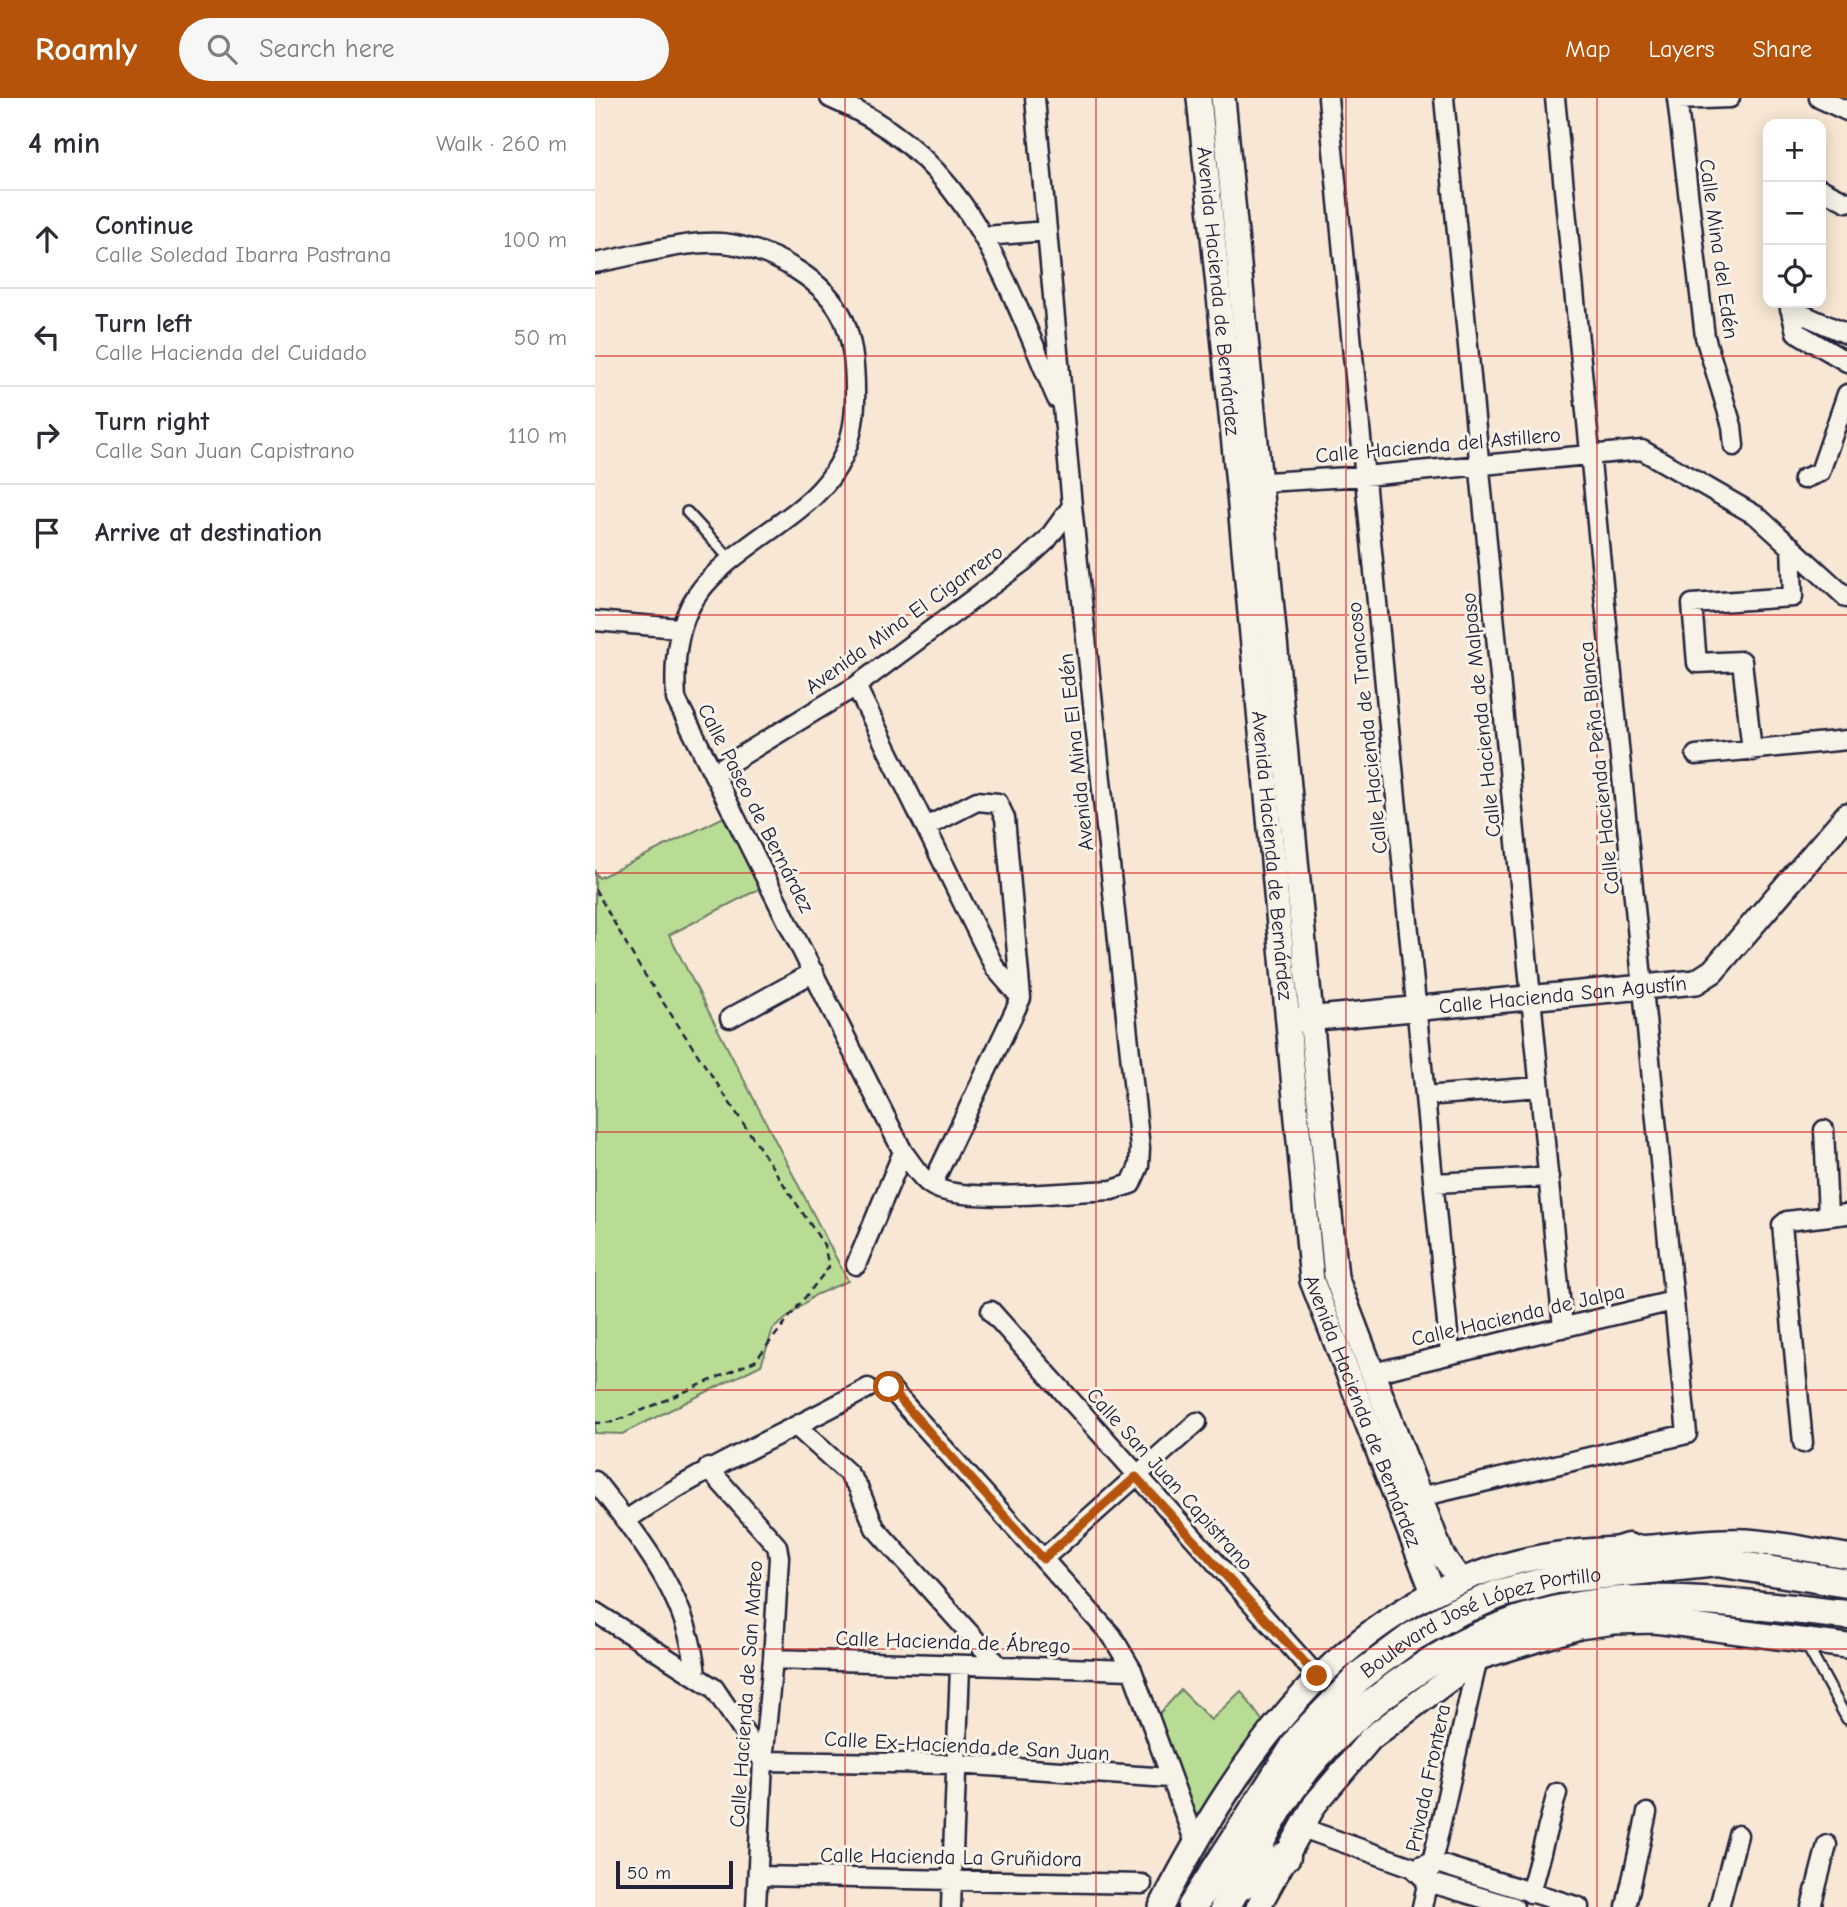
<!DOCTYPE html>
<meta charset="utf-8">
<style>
body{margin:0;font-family:"Comic Neue",sans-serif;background:#f7f7f7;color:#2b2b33}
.controls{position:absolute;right:21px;top:21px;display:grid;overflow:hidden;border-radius:14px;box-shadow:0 4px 18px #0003}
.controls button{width:63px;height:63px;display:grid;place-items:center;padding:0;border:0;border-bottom:2px solid #e1e1e2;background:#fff;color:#2b2b33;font:35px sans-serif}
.scale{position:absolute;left:21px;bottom:18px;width:117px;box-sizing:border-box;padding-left:7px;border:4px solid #22223b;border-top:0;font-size:19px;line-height:24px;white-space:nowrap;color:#22223b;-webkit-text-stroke:5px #f7f3e8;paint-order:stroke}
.stop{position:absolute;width:21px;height:21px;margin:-16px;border:5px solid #b45309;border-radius:50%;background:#fff}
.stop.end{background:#b45309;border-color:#fff;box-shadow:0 2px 7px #0008}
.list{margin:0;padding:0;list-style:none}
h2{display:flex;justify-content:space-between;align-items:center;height:91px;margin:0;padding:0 28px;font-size:30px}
h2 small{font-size:23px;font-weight:400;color:#7c7c81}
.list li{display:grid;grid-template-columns:46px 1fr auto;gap:21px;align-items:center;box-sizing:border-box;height:98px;padding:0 28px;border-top:2px solid #e1e1e2}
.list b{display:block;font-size:26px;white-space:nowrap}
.list p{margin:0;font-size:23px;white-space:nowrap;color:#7c7c81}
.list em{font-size:23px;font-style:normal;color:#7c7c81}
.icon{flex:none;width:38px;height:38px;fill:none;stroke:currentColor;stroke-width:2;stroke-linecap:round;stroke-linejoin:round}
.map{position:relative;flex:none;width:1252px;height:1809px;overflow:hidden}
header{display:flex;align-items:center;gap:42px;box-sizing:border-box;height:98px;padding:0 35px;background:#b45309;color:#fff}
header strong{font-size:33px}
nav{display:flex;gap:38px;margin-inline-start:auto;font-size:24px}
.search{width:490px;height:63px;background:#f7f7f7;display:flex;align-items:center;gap:18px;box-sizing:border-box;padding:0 24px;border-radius:38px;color:#7c7c81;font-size:26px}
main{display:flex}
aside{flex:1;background:#fff}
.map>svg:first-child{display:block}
</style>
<header>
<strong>Roamly</strong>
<div class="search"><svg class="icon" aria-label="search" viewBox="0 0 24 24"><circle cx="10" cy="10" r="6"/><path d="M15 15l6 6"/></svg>Search here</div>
<nav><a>Map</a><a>Layers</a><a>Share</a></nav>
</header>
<main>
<aside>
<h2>4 min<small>Walk · 260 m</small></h2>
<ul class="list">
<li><svg class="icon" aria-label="ahead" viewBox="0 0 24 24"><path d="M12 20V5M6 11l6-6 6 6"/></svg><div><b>Continue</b><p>Calle Soledad Ibarra Pastrana</p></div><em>100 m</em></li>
<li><svg class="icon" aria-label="left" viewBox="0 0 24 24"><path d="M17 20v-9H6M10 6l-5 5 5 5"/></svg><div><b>Turn left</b><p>Calle Hacienda del Cuidado</p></div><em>50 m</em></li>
<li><svg class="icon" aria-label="right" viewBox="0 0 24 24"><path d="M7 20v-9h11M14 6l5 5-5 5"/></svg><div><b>Turn right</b><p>Calle San Juan Capistrano</p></div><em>110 m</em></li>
<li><svg class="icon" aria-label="arrive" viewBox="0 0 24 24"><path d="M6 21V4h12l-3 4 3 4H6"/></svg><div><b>Arrive at destination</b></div></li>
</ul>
</aside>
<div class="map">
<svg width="1252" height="1809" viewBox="0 0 1252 1809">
<rect width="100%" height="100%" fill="#f7e7d4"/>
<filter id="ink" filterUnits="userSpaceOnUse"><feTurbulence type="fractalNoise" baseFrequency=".0143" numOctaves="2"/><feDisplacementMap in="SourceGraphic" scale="14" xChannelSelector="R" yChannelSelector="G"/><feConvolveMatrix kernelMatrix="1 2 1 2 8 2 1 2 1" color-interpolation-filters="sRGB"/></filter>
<g filter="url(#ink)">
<!-- green -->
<path fill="#b9dc95" stroke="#6e7f68" stroke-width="2" d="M133,717L170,788L74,837L253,1183L220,1197L178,1231L166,1267L27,1336L0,1335V774L4,780Z
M586,1592L616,1622L646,1593L671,1628L599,1724L564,1616Z"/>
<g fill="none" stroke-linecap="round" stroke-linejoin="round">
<!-- service casing -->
<g stroke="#22223b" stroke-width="14">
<path id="service" d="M92,414L135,461
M1211,1546L1252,1621"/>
</g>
<!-- minor casing -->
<g stroke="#22223b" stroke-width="23">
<path id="minor" d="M235,0C373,57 407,175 462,301
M733,0L855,1256
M849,0L968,1230
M1082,0L1110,239L1137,328L1139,348
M1224,0L1252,13
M1082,2L1135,0
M1226,91L1252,104
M390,138L452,133
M0,165C40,158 102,138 141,147C180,155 230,182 248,220C258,243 260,267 260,292C261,320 257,344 243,368C229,392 209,408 187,424C111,478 75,501 81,601L308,1054C317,1065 324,1079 336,1087C365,1107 477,1093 517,1092L536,1086L544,1068L545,1050L477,408L440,0
M1194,205L1201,234L1252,264
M1195,211L1252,236
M1208,381L1225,374L1252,296
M654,385L770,378L1047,352L1162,418L1252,500
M0,523L84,530
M261,588L400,870L426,900
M1157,653L1147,563L1102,565L1097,506L1198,499L1196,448
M1101,657L1252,642
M118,675L261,588L429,463L452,442L477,408
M331,729L382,703L403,705L410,720L426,900L337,1087
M135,920L219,874
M830,998L944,989
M1229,1032L1233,1117
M840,1085L954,1079
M261,1167L308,1054
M396,1213L722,1578
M778,1275L1078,1203
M294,1289L517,1538L537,1572L600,1745
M202,1329L253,1375L263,1389L280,1430L404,1568
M1208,1345L1187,1127L1192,1123L1252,1116
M113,1370L182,1448L184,1459L178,1561L168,1663L161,1809
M0,1383C46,1442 95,1500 101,1578
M825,1399L1092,1336L960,0
M31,1422C107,1370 192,1335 273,1290
M448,1461L602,1324
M0,1514L119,1590L168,1663L361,1666L575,1680
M178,1561L537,1572
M707,1730L817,1769L833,1784L919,1809
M827,1767L838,1764L984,1809
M164,1778L547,1786
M935,1795L962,1695
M356,1809L365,1569
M827,1809L883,1560
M1031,1809L1052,1715
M1124,1809L1143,1737
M1216,1809L1232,1747"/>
</g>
<!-- tertiary casing -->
<g stroke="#22223b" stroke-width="28">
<g id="tertiary">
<path id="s1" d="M604,0L643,386L717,1183L838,1494"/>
<path d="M628,0L741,1179L847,1457L865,1482"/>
<path id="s2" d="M701,922L1101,884L1118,873L1252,717"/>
<path d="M566,1809C647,1652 755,1497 940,1460C974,1453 1007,1452 1041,1450C1077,1448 1116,1441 1152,1443C1185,1445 1219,1453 1252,1458"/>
<path d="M663,1809L720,1706L776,1640L883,1560L984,1529L1019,1524L1060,1523L1252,1548"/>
</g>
</g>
<!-- primary casing -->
<g stroke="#22223b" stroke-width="33">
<g id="primary">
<path d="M983,1466L1033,1450"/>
<path d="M642,1790L691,1758"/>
<path id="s3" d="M597,1809L706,1639L767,1576L817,1539L861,1514L904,1496L961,1481L1122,1464L1252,1485"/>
<path d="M630,1809C651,1774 667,1736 689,1702C717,1657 757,1619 800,1588C951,1477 1078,1498 1252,1517"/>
</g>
</g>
<!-- path -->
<path stroke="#22223b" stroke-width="2.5" stroke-dasharray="7 5" stroke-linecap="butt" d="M0,791L44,868L229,1147L234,1169L160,1263L48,1312L18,1324L0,1325"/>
<!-- service -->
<use href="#service" stroke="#f7f3e8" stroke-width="9"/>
<!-- minor -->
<use href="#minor" stroke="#f7f3e8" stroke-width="18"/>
<!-- tertiary -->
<use href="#tertiary" stroke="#f7f3e8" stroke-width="23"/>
<!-- primary -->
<use href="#primary" stroke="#f7f3e8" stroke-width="28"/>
</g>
</g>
<g fill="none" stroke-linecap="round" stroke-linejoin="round" filter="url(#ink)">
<!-- route -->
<path stroke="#b45309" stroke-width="9" d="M294,1289L448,1461L541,1379L722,1578"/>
</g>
<!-- grid -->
<path fill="none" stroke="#d62828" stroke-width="2" stroke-opacity="0.55" d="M250,0V1809M501,0V1809M751,0V1809M1002,0V1809M0,258H1252M0,517H1252M0,775H1252M0,1034H1252M0,1292H1252M0,1551H1252"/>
<g text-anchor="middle" stroke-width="6" stroke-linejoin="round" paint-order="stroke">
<!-- street labels -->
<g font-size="21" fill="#22223b" stroke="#f7f3e8">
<text transform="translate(1124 151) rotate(82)" y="7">Calle Mina del Edén</text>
<text dy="7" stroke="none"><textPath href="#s1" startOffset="194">Avenida Hacienda de Bernárdez</textPath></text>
<text transform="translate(843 347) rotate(-5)" y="7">Calle Hacienda del Astillero</text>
<text transform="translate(309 521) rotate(-36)" y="7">Avenida Mina El Cigarrero</text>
<text transform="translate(886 617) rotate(-96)" y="7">Calle Hacienda de Malpaso</text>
<text transform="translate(772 630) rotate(-96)" y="7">Calle Hacienda de Trancoso</text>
<text transform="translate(481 654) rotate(-96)" y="7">Avenida Mina El Edén</text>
<text transform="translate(1004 670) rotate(-96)" y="7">Calle Hacienda Peña Blanca</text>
<text transform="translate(161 710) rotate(63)" y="7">Calle Paseo de Bernárdez</text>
<text dy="7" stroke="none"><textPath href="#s1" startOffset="761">Avenida Hacienda de Bernárdez</textPath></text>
<text dy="7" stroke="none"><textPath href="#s2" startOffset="268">Calle Hacienda San Agustín</textPath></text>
<text transform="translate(923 1217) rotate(-13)" y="7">Calle Hacienda de Jalpa</text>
<text dy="7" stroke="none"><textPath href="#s1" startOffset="1328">Avenida Hacienda de Bernárdez</textPath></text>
<text transform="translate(575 1381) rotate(48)" y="7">Calle San Juan Capistrano</text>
<text dy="7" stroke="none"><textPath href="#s3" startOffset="422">Boulevard José López Portillo</textPath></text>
<text transform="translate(358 1544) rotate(2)" y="7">Calle Hacienda de Ábrego</text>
<text transform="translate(151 1596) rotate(-86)" y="7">Calle Hacienda de San Mateo</text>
<text transform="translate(372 1648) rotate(3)" y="7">Calle Ex-Hacienda de San Juan</text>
<text transform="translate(833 1680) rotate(-78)" y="7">Privada Frontera</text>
<text transform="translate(356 1759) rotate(1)" y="7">Calle Hacienda La Gruñidora</text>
</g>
</g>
</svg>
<div class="controls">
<button>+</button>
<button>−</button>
<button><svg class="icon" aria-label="locate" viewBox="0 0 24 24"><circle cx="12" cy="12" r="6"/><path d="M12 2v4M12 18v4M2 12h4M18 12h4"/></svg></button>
</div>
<div class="scale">50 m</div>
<div class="stop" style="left:294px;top:1289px"></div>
<div class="stop end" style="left:722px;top:1578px"></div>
</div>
</main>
